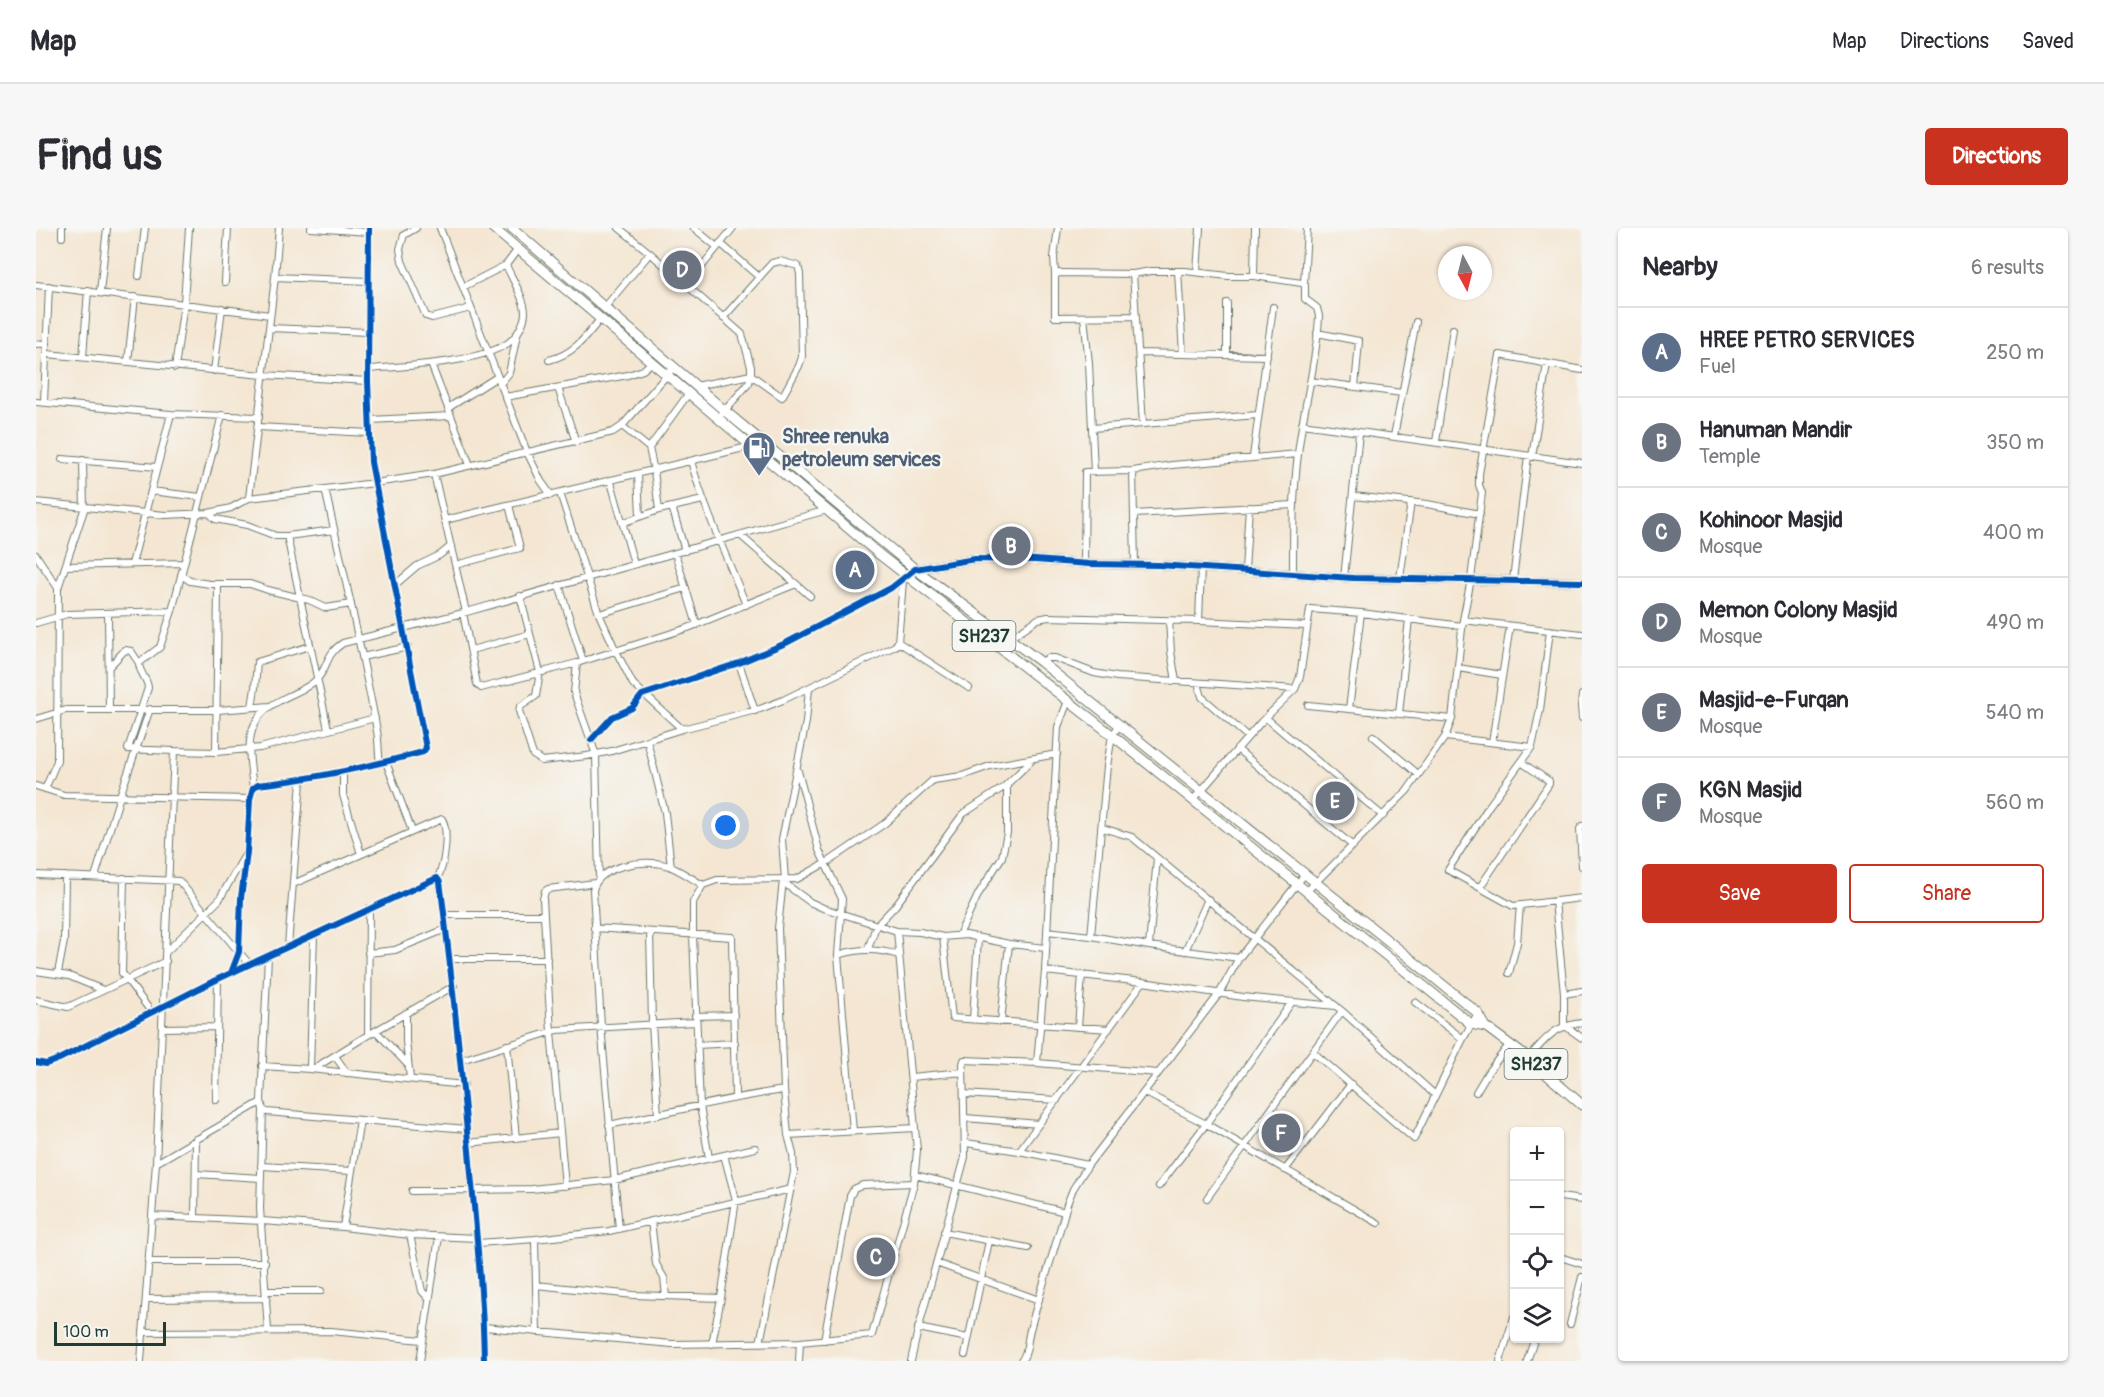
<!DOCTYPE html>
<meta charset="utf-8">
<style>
body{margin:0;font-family:Pangolin,sans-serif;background:#f7f7f7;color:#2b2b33}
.controls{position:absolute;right:18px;bottom:18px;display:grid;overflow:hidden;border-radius:6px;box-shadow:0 2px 4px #0004}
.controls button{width:54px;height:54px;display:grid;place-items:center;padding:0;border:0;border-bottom:2px solid #e1e1e2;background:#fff;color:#2b2b33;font:30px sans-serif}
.compass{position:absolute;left:1402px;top:18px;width:54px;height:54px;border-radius:50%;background:#fff;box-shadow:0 2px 4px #0004;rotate:173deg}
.scale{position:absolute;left:18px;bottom:15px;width:112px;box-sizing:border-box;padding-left:6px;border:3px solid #1f3d34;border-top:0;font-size:16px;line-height:21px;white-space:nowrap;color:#1f3d34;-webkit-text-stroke:4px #f6f6f2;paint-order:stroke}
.you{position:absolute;left:690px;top:598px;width:21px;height:21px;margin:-15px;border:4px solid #fff;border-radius:50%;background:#1a73e8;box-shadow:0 0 0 9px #1a73e833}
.badge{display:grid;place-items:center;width:39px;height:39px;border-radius:50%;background:#c8321e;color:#fff;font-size:20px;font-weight:700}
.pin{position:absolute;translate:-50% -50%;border:3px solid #fff;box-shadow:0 2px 6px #0006}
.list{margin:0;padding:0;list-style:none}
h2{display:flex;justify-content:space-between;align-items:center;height:78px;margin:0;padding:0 24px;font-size:26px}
h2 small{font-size:20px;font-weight:400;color:#7c7c81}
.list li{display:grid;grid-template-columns:39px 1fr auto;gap:18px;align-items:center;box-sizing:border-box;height:90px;padding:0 24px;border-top:2px solid #e1e1e2}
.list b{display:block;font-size:22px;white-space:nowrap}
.list p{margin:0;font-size:20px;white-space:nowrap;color:#7c7c81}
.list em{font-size:20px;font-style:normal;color:#7c7c81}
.actions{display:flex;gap:12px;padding:18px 24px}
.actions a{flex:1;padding:14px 0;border:2px solid #c8321e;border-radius:6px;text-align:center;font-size:21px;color:#c8321e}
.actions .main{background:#c8321e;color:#fff}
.icon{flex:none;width:33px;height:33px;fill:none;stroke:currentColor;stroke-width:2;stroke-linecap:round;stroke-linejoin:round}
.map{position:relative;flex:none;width:1546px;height:1133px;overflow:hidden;border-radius:6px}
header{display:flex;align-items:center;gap:36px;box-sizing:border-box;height:84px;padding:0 30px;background:#fff;border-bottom:2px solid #e1e1e2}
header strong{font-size:28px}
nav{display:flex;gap:33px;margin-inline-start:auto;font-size:21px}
.intro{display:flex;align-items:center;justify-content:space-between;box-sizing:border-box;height:144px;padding:0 36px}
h1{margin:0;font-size:42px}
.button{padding:15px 27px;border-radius:6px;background:#c8321e;color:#fff;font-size:21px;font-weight:700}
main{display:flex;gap:36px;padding:0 36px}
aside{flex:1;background:#fff;border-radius:6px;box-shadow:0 2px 4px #0004}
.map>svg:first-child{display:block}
</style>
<header>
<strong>Map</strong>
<nav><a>Map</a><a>Directions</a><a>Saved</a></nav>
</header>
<div class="intro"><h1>Find us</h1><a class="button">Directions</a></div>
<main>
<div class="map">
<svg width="1546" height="1133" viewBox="0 0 1546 1133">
<rect width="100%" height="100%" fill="#f6f6f2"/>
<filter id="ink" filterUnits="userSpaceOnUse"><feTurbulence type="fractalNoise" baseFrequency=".0167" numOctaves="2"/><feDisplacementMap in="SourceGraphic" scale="12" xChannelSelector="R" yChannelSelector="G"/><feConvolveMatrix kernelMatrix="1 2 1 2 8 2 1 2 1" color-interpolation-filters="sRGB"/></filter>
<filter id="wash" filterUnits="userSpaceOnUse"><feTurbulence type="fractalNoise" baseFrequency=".008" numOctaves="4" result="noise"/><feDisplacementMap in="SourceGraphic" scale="24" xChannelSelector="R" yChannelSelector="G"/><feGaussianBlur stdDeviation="1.35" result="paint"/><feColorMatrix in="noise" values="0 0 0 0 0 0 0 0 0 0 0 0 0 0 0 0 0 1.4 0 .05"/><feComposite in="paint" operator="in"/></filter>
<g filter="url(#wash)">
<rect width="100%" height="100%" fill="#f4e6d2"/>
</g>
<g filter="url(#ink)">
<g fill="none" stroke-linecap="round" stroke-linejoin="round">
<!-- street casing -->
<g stroke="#6a786b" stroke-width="8">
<path id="street" d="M26,0V9
M275,0L333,4
M380,0L368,7L364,21L366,33L390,88L396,90L435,80
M404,0L491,224L505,253L515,267
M583,0L614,25L706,106L715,139V147L713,155L683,189
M658,0L681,19
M684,15L723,49
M1142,43L1147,126
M1161,44L1164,0
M1019,46L1018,29L1022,0
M1097,46L1107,196
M103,48L109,0
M1218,48L1219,0
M239,49L332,53
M189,54L192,0
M1268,56L1271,0
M0,57L234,87
M650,58L697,0
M427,59L470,37L482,21
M64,64L71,0
M569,79L614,25
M1100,88L1019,89V47L1023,45L1097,46L1115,43H1149L1192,48H1218L1266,55L1269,57V71L1281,80L1283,88C1281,135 1267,180 1262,226C1257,266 1257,306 1257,346
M1048,89L1053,135L1058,244
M233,100L333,104
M1281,105L1323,113L1319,159
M0,116L11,115
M1103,125L1231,128
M11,126L227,147L332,153
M1191,127V75
M47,129L52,62
M513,132C538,126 550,109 565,90
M92,134L99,69
M395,136L434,237
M139,140L148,75L153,0
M333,141C369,138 443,135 472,115C481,109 489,94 489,84C489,71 475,49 470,37
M178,143L186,80
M1275,153L1366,165
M464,156L473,145L481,107
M660,158L715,147L746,169L763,138L766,129L764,46L762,38L744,33L736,35L687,90
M522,160L540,214
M469,169L592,147L607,142L616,134
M0,174L135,186L223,189
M8,174L13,58
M412,180L461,149
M334,192L415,188
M1266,196L1546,235
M586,198L613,220
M222,199L333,205
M1056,200L1222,187
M1358,208L1380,94
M1400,214L1417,101
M1217,229L1237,79
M1496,229L1511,136
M26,231L121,239
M655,233C669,283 691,329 710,377
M1097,243L1099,337
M398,246L430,384
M602,247L604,287
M575,254L598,336
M289,261C307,341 326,422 341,503C343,514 342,524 344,535
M115,263L165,269
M524,265L563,386L580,423L597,456L646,501
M1317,268L1391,276L1444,286
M213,270L239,49L243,0
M0,274L129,287L173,285L195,280L213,270L339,255L398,246L577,204L586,198L638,139
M636,279L649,323
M623,282L618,243L613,220L653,165
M173,285L179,291L211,297L240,308H251
M1098,286L1257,277
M409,292L716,218
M586,295L623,282L667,272
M704,307L774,368
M639,325L661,397
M0,327L22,360
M96,336L135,186
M1048,336L1049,244L1097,243L1136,237L1262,226
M419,337L484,320L473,277
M30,338L148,335
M1209,342L1213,279
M145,347L154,353L174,356H214L232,362L273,372L290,380L315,376
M1308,350L1323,205
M1364,350L1375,274
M1477,352L1492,228
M360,356L381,338L404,327L415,318
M523,357L547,433
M484,368L504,444L500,468L484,479L483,483L497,527L506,533L551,528L576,523L646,501L724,481L747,472L859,418L862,414L867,353
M72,385L73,482
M427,385L441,456L445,460L541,435L652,400L760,356
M563,386L650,360
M1133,392L1135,424L1140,453
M1427,392L1546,406
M1163,393L1165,339
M0,395L31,386L136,383
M1514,402L1504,482L1496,519L1453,578L1412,642L1477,678L1546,670
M974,410L1002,391L1012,389L1163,393L1271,398
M862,414L933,460
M435,422L494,406
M326,429L372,419
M1005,434L1012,430H1019L1058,445L1081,449L1259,461
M541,435L538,465L560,527L563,650
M703,435L719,483
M73,439L89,422L95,423L103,435
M1422,440L1466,447
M1162,455L1166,469L1212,509
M773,460L770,494L746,611L749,652L752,658L774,674L787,680L861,703L884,704L907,709L930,707L973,716L1010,720
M1546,467L1545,478L1546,490
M1272,477L1416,491
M216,479L219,460L221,434L274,418
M1313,481L1325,385
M1363,486L1373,391
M1230,490L1347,588
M0,491L30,482H182L234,478
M292,501L251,308L298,302
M1337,508L1382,546
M1409,509L1496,519
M555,512L576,489L596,480L606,467L703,435L750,415L855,360L868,352
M611,512L629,585L635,639
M1456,514L1474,398
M1201,521L1317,618
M138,523L92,521L112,460C112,451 103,445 103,435L124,419L136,383L186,187
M180,524L224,520L339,490
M350,534L376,603
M762,543L783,622L806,671L802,727L817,903
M307,544V567L325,626
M0,558L28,567L214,571
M217,560C213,525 205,492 243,473C254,466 270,462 280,452C293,440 288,427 307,415L427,385L791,282
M9,561L21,533L22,360L48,282L47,232
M1157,572L1225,494L1259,461L1264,449L1274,381L1325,385L1426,398
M1546,598L1544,601L1546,638
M1067,600L1096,609L1306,783L1398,866
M0,647L143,653L214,737
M59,649L84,568L114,481
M88,650L86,745L116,785
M257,656L406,591C413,602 409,639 401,650
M1444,659L1513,556V553L1485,534
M1271,663L1371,563L1409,509L1416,491L1427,392L1435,351L1446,265L1443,257V246L1464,127L1546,142
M1519,673L1528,766V797L1546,810
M408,687H508
M558,700L696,709L699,869
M1011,703L1055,708L1113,718L1203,730
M614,704L616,796L622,887
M278,706L274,841L428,857
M923,707L943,665L966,629L971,605V556
M1055,708L1071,538L1076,507L1084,497
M907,709L916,790L1073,801
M252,718L265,553
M1113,718L1121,630
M832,721L840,698L859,678L927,586L968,559L996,532
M1149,723L1172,671
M130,724L183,672L209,627
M332,725L359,722L410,701
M802,727C825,720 841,721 863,727
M232,728L225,872L227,882L231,884L431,901
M414,731H511
M0,743L33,748L67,762
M1009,743L1107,754L1207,769L1300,778
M22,745L28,713L29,648
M195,745L203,724L205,670L211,624L214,571L217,560L221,557C277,551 332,539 387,524L390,520L335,234L332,153L333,0
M1473,745L1481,715L1484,677
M1528,766L1546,763
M0,772L32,779L130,733
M1379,774L1427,811
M370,785V813L374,851
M659,788L698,787
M937,792L942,710
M965,794L973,716
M1042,799L1046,747
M127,800L181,799
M340,803L371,836
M332,807L333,680
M471,817L480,910
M661,817L699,815
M1277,824L1378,911L1427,811L1442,785
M299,828L311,845
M1492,830C1511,810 1517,798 1546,795
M425,832L521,802L659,794
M0,834L10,836L23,831L182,751L401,650L404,654C416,744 424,833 433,923C439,993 447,1063 448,1133
M1001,835L1009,743L1022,499L1032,473
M226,838L274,841
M277,841L332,807L418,758
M875,849L927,844
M1108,864L1170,896L1342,995
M1440,864L1452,844L1473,817
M928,866L1021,872
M180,872L182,751
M227,882L224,980L232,1103
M929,890L1003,896
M573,897C632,885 689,870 748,862
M752,907L879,900
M432,915L524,905
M930,915L983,923L1052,937
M983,923L1107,754
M673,930L664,878L657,707V674L667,657L681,652L761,651L795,632L848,596L897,552L926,548L954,538L1021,526
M120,935L225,874
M225,938L316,943
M1249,942L1315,856
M160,946L225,950
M879,947L1029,984
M529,958L515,804L507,671L509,663L512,661L559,655
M1123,958L1170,896L1256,774
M376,963L496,961L578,952L719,920
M1524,969L1546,972
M1171,970L1306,783
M116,988L226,993L307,999L374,1007L441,1010
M159,990L160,911
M615,993L620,1036L628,1050L630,1068
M307,999L324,892
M583,1001L565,798L557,662C563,637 608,631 630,637C643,641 656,651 667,657
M908,1004L992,1020
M374,1007L386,1063L393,1071
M499,1011L501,1104
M442,1015L499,1011L573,1003L755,961
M1524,1029L1546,1036
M112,1034H229
M900,1035L1003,1072
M500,1057L598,1067L685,1070
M231,1063H285
M110,1071L231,1070
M1534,1096L1546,1049
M448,1099L636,1116L764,1114L836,1107L878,955L881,922L861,703
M882,1100L932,1110
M107,1104L295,1103L386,1112
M788,1112L814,968L818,961L827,957L878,955
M724,1115L758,944L757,926L752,907L748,862L742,700L747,652
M676,1116L685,1070L700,972L688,927
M929,1127L953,1013
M105,1133L120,935L138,523L180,524L182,357
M384,1133L403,1009
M763,1133L764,1114
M875,1133L881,1106L929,929L927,836L928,832L1001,835L1122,845
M985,1133C992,1126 991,1112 994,1102C1005,1060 1020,1019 1031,976L1037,961L1052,937L1183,766L1203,730L1268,647
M1465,1133H1464L1478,1089
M1491,1133L1499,1110"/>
</g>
<!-- secondary casing -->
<g stroke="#6a786b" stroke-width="10">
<path id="secondary" d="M872,349L879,341L939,331L999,332L1053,336L1123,337L1317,350L1546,354"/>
</g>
<!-- primary casing -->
<g stroke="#6a786b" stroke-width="11">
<path id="primary" d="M457,0L844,327L1076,507L1435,796L1450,799
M476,0L689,183L879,341L1005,434L1442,785L1450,799L1492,830L1546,877"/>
</g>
<!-- street -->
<use href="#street" stroke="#fff" stroke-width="6"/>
<!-- secondary -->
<use href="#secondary" stroke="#fff" stroke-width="8"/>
<!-- primary -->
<use href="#primary" stroke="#fff" stroke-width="9"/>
<!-- cycleway casing -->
<g stroke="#f6f6f2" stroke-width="10">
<path id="cycleway" d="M555,512L576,489L596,480L606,467L703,435L750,415L855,360L879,341L939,331L999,332L1053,336L1123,337L1317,350L1546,354
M195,745L203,724L205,670L211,624L214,571L217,560L221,557C277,551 332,539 387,524L390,520L335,234L332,153L333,0
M0,834L10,836L23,831L182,751L401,650L404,654C416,744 424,833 433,923C439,993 447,1063 448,1133"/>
</g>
<!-- cycleway -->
<use href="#cycleway" stroke="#0057b8" stroke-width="6"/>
</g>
</g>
<!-- icons -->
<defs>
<g id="fuel-pin" transform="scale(1.725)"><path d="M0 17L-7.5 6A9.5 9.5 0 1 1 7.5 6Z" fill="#5c6f8a" stroke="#f6f6f2"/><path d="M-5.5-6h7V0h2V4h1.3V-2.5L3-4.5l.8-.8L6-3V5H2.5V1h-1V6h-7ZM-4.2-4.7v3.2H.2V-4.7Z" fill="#fff"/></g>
</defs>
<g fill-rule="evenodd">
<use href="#fuel-pin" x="723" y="220"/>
</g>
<g text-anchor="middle" stroke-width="5" stroke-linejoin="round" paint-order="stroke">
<!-- shield labels -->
<g fill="#f6f6f2" stroke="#60746d" stroke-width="1.5">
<rect x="916.5" y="393" width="63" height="30" rx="4.5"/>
<rect x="1468.5" y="821" width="63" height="30" rx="4.5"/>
</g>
<g font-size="18" font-weight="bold" fill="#1f3d34">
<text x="948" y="414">SH237</text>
<text x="1500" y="842">SH237</text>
</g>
<!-- service labels -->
<g font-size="20" font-weight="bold" fill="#4e5e75" stroke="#f6f6f2" text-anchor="start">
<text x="746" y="215">Shree renuka<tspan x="746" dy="23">petroleum services</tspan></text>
</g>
</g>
</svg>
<div class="controls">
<button>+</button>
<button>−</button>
<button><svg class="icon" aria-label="locate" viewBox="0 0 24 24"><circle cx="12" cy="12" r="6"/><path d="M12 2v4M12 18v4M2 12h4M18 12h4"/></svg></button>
<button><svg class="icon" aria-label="layers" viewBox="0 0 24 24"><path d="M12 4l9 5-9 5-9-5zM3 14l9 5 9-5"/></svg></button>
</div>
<svg class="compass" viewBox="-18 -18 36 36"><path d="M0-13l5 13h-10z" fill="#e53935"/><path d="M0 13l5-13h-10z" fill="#7c7c81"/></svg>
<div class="scale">100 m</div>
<div class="you"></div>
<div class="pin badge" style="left:819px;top:342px;background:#5c6f8a">A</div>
<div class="pin badge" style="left:975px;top:318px;background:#6b7280">B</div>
<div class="pin badge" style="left:840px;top:1029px;background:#6b7280">C</div>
<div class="pin badge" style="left:646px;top:42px;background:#6b7280">D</div>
<div class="pin badge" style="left:1299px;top:573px;background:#6b7280">E</div>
<div class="pin badge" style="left:1245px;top:905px;background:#6b7280">F</div>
</div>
<aside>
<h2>Nearby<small>6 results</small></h2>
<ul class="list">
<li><span class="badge" style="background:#5c6f8a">A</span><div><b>HREE PETRO SERVICES</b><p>Fuel</p></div><em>250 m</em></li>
<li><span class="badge" style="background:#6b7280">B</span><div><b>Hanuman Mandir</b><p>Temple</p></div><em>350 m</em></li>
<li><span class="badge" style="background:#6b7280">C</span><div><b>Kohinoor Masjid</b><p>Mosque</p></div><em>400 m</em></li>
<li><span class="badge" style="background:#6b7280">D</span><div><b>Memon Colony Masjid</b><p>Mosque</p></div><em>490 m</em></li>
<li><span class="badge" style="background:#6b7280">E</span><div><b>Masjid-e-Furqan</b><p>Mosque</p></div><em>540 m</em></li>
<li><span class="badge" style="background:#6b7280">F</span><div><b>KGN Masjid</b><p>Mosque</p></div><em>560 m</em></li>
</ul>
<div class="actions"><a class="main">Save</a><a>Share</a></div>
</aside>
</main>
